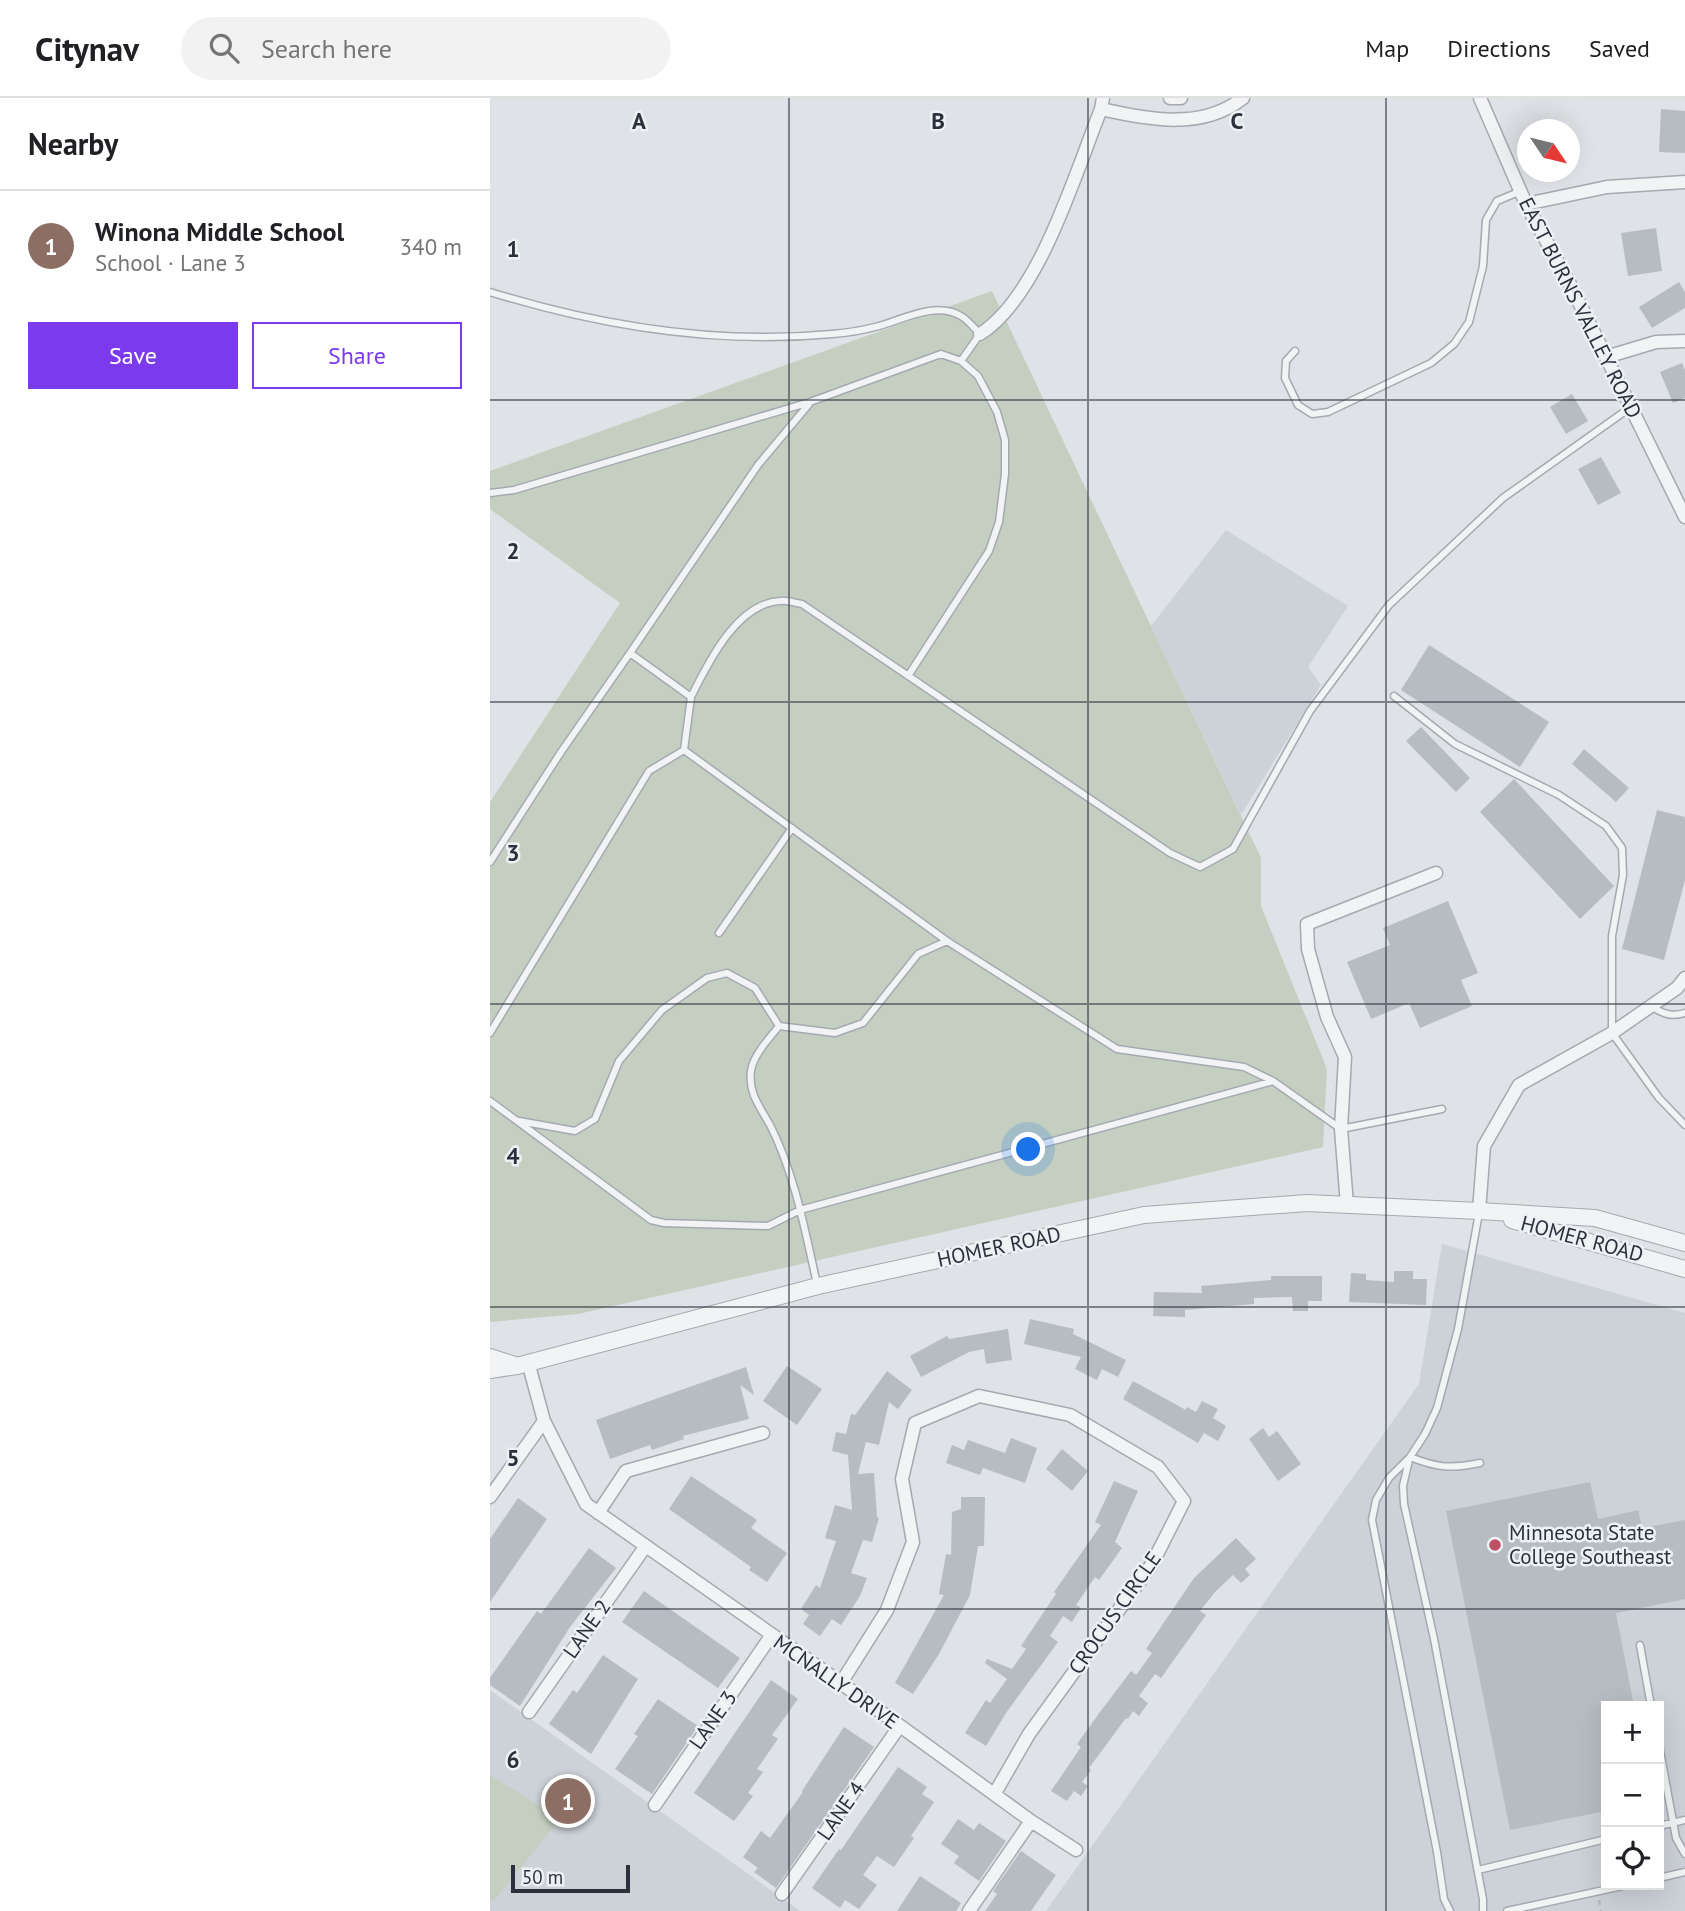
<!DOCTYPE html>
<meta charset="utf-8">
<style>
body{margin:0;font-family:"PT Sans",sans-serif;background:#f2f2f2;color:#202124}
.controls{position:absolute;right:21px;bottom:21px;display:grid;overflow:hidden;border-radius:0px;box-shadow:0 7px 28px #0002}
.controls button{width:63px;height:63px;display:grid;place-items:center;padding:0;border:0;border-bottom:2px solid #e0e0e0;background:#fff;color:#202124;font:35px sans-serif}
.compass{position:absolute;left:1027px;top:21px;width:63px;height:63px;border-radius:50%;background:#fff;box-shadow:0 7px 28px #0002;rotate:125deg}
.scale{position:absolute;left:21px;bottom:18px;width:119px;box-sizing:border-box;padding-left:7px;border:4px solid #2a313c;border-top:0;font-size:19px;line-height:24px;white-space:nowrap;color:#2a313c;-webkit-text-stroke:5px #eef1f4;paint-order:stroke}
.you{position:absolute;left:539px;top:1052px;width:24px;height:24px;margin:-18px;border:5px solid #fff;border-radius:50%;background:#1a73e8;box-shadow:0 0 0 10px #1a73e833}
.badge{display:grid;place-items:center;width:46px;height:46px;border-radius:50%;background:#7c3aed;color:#fff;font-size:23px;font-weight:700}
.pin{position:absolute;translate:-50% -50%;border:4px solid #fff;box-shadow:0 2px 7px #0006}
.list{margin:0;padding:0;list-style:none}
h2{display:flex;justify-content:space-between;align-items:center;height:91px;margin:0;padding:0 28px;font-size:30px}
h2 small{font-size:23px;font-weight:400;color:#757577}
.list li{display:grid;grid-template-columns:46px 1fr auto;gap:21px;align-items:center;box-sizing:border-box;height:112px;padding:0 28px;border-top:2px solid #e0e0e0}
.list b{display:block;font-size:26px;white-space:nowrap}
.list p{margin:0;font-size:23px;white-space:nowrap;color:#757577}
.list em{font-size:23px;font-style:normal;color:#757577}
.actions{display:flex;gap:14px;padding:21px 28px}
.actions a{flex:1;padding:16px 0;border:2px solid #7c3aed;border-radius:0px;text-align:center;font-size:24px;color:#7c3aed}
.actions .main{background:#7c3aed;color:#fff}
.icon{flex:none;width:38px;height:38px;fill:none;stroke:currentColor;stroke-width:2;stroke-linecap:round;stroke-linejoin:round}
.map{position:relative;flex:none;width:1195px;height:1813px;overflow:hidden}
header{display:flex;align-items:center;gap:42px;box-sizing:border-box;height:98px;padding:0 35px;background:#fff;border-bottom:2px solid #e0e0e0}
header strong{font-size:33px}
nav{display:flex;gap:38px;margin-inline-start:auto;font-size:24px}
.search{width:490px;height:63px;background:#f2f2f2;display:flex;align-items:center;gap:18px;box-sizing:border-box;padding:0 24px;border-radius:38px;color:#757577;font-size:26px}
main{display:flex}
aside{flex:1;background:#fff}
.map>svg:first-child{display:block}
</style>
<header>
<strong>Citynav</strong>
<div class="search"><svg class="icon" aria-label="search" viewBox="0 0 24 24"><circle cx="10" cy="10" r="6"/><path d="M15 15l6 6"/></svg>Search here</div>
<nav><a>Map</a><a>Directions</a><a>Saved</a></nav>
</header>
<main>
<aside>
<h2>Nearby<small></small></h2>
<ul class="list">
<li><span class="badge" style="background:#8d6e63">1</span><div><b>Winona Middle School</b><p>School · Lane 3</p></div><em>340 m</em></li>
</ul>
<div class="actions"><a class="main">Save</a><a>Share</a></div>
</aside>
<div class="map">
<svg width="1195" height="1813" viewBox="0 0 1195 1813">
<rect width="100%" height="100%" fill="#dfe2e6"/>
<!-- built -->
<path fill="#cdd1d8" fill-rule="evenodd" d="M736,432L858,508L818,569L831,587L751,717L661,528Z
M952,1146L1195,1215V1813H556L929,1286ZM1116,1608H1169V1787H1116Z
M0,1592L310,1813H0Z"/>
<!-- green -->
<path fill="#c5cfc1" d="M502,193L771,760V808L837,971L833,1049L88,1216L0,1224V704L130,505L0,411V373Z
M0,1677L70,1721L6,1800L0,1803Z"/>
<!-- building -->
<path fill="#b7bcc3" d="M1171,11L1195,13V55L1169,54Z
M1166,130L1172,173L1138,178L1131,135Z
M1189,184L1195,194V210L1162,230L1149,209Z
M1192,265L1195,272V300L1183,305L1170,274Z
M1082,296L1098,323L1076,336L1060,309Z
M1111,359L1131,395L1108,407L1088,371Z
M939,547L1059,624L1030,669L911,592Z
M931,629L980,680L966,694L916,643Z
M1094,651L1139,690L1126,704L1082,666Z
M1024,681L1124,788L1090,821L990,714Z
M1167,712L1195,719V782L1174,862L1132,851Z
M958,803L988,875L971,882L982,908L930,930L919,905L881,921L857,864L900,847L893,830Z
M904,1173H923V1181H937L936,1207L859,1204L861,1175L876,1176V1182L904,1184Z
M781,1178H832V1203H818V1213H803L802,1199L764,1200V1206L695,1212V1219L663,1218L664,1194L712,1195L711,1188L781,1182Z
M540,1221L584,1231L583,1236L636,1262L628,1279L612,1271L607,1282L585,1271L591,1259L534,1246Z
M518,1231L522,1262L496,1266L494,1251L479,1254L431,1279L420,1258L457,1238L459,1241Z
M297,1268L332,1291L307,1327L273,1303Z
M256,1269L264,1297L250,1287L259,1321L193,1338L194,1341L162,1352L160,1347L120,1361L106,1322Z
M397,1273L422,1292L408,1311L399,1304L389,1347L376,1344L368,1376L384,1375L387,1419L389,1420L382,1444L373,1442L361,1475L377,1480L370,1498L351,1527L342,1521L330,1538L313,1526L319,1517L311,1511L326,1487L330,1490L346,1443L335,1440L345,1407L362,1412L358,1357L342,1353L346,1334L356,1336L361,1316L365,1317Z
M643,1283L696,1312L697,1309L706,1314L712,1303L728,1311L723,1320L736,1328L728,1343L714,1335L708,1345L633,1301Z
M773,1330L779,1339L787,1333L811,1366L788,1383L759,1341Z
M521,1340L547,1350L535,1385L493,1370L490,1377L456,1365L462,1347L474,1352L478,1342L515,1355Z
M572,1351L598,1373L582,1393L556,1371Z
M201,1378L267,1422L261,1430L297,1455L277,1484L259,1472L261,1469L179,1411Z
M624,1383L648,1393L625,1444L632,1450L609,1482L605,1479L586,1507L591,1510L582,1524L573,1518L560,1538L568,1544L516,1615L496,1648L475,1635L496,1602L500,1605L517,1581L495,1565L497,1561L522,1571L536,1551L531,1548L566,1496L564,1494L611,1427L605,1424Z
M1100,1384L1108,1421L1148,1412L1152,1430L1195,1422V1501L1126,1515L1144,1608H1116V1713L1020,1732L956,1413Z
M471,1399H495L494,1448H488L480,1497L449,1556L423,1596L405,1585L454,1497L449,1496L456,1456L461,1457L462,1414L471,1411Z
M28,1400L57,1421L0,1504V1441Z
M746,1440L766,1461L755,1471L760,1477L751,1485L743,1477L725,1494L710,1513L716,1517L671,1580L665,1576L649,1598L658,1605L649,1618L643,1613L638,1621L636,1620L599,1670L601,1672L592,1684L598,1688L591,1698L584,1693L577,1703L561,1693L591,1649L587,1646L610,1614L641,1573L646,1577L662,1555L656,1551L704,1480Z
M99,1450L126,1470L80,1529L30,1608L0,1587V1580L47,1513L51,1516Z
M154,1493L250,1560L228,1590L132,1524Z
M113,1557L148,1581L101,1656L59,1626L83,1592L87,1595Z
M281,1582L308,1601L282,1637L288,1641L267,1671L273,1674L258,1695L263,1698L244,1723L204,1695Z
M168,1601L208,1628L162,1696L125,1671L148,1638L144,1636Z
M354,1629L384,1649L286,1790L264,1774L268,1770L253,1759L271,1733L280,1740L313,1694L312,1693Z
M408,1669L437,1689L432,1696L444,1704L421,1738L424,1740L404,1769L387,1758L373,1777L387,1787L369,1811L355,1802L350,1810L322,1790L349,1751L351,1752Z
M468,1721L484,1732L489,1725L516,1743L489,1783L464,1765L469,1758L451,1746Z
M531,1753L566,1777L541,1813H495L507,1796L503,1793Z
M430,1778L471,1805L466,1813H407Z"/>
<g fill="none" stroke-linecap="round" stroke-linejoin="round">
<!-- service casing -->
<g stroke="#a5a9b0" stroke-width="9">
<path id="service" d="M0,194C110,228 226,247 342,236C357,235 374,232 389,228C414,221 446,203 471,218C478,222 484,230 490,236L471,263
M805,253L796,263L795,280L808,307L822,316L838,314L941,265L964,246L979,224L993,168L996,122L1007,103L1031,93
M0,395L24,392L320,304L451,256L471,263L488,278L507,314L515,342V376L509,424L499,453L418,578
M140,555L268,367L319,306
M904,598L965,646L1069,697L1116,728L1132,750L1133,777L1122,838V935L1169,1000L1195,1027
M201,599L194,652L457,843L627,951L754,969L783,983
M0,764L71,654L140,555L201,599C218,565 247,505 290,503C297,502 305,505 312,506L680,755L710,769L743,751L820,613L899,507L1013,400L1141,309
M229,835L302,730
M1161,908C1173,916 1181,919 1195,915
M289,928C279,941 263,957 261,973C258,995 270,1009 280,1027C305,1076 315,1133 327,1186
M0,935L159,673L194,652
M0,1003L161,1122L174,1125L278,1128L310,1112L783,983L851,1031L952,1011
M29,1023L85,1033L105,1021L129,963L172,912L217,880L237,875L265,890L289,928L345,935L373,925L428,856L457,843
M920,1359C948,1370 961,1371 990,1365
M919,1362L913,1388L914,1406L944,1541L993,1801V1813
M1150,1547L1161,1608
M1169,1647L1186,1740L1195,1756
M1169,1728L1195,1722
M988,1772L1116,1741
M1169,1780L1195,1774
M960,1813L954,1801L947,1754L882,1422L886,1402L899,1380L920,1359L935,1336L947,1310L968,1231L989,1115
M1017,1813L1137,1787"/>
</g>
<!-- minor casing -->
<g stroke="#a5a9b0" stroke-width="15">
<path id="minor" d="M680,0H691
M990,0L1036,106L1081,188L1195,419
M611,11C659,21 711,33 753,0
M1036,106L1117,89L1195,84
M490,236C549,199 585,76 611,11L613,0
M1116,259L1166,244L1195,243
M857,1107L851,1031L855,959L837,919L818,851L817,826L946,775
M989,1113L994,1048L1029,987L1122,935L1187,890L1195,880
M54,1323L96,1406L351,1585L541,1723L586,1752
M0,1399L54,1323L38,1264
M108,1415L136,1373L273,1335
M351,1585L397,1512L423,1444L412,1381L425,1325L489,1298L580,1317L668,1369L694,1403L662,1466L539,1636L505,1695
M39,1614L155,1449
M165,1707L281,1538
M292,1796L409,1629
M479,1813L541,1723"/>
</g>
<!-- tertiary casing -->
<g stroke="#a5a9b0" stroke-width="18">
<path id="tertiary" d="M1022,1122L1195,1171
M0,1259L25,1267
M0,1272L27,1268L328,1188L654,1117L817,1105L989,1113L1105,1120L1195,1145"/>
</g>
<!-- path -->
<path stroke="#b5b9be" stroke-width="2.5" stroke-dasharray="5 5" stroke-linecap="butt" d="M1109,1802L1111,1813"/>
<!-- service -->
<use href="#service" stroke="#f1f3f5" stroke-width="6"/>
<!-- minor -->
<use href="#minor" stroke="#f1f3f5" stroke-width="12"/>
<!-- tertiary -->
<use href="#tertiary" stroke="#f1f3f5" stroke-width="16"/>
</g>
<!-- grid -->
<path fill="none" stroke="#2a313c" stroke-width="2" stroke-opacity="0.55" d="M299,0V1813M598,0V1813M896,0V1813M0,302H1195M0,604H1195M0,906H1195M0,1209H1195M0,1511H1195"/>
<!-- markers -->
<circle fill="#be5166" stroke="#eef1f4" stroke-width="2.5" cx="1005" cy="1447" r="7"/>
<g text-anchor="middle" stroke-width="5" stroke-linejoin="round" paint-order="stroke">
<!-- street labels -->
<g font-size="21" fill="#2a313c" stroke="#eef1f4">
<text transform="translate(1090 210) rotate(63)" y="7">EAST BURNS VALLEY ROAD</text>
<text transform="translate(1092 1141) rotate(15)" y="7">HOMER ROAD</text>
<text transform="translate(509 1149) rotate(-12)" y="7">HOMER ROAD</text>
<text transform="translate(625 1515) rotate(-55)" y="7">CROCUS CIRCLE</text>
<text transform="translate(97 1531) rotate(-55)" y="7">LANE 2</text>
<text transform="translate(346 1584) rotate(35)" y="7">MCNALLY DRIVE</text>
<text transform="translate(223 1622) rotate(-55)" y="7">LANE 3</text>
<text transform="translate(351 1713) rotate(-55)" y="7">LANE 4</text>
</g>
<!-- poi labels -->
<g font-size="21" fill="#2a313c" stroke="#eef1f4" text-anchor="start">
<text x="1019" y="1442">Minnesota State<tspan x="1019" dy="24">College Southeast</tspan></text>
</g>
</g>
<g font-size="23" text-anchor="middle" font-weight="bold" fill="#2a313c" stroke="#eef1f4" stroke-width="5" stroke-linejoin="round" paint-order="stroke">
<text x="149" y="31">A</text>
<text x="448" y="31">B</text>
<text x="747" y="31">C</text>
<text x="23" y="159">1</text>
<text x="23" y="461">2</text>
<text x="23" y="763">3</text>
<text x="23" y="1066">4</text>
<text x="23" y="1368">5</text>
<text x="23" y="1670">6</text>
</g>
</svg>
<div class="controls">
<button>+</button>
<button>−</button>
<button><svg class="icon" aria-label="locate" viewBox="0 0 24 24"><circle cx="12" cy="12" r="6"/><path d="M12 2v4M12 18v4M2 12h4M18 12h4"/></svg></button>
</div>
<svg class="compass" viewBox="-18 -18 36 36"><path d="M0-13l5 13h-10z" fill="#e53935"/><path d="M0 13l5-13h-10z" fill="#757577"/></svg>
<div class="scale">50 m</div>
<div class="you"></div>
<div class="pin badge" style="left:78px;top:1703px;background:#8d6e63">1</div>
</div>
</main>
